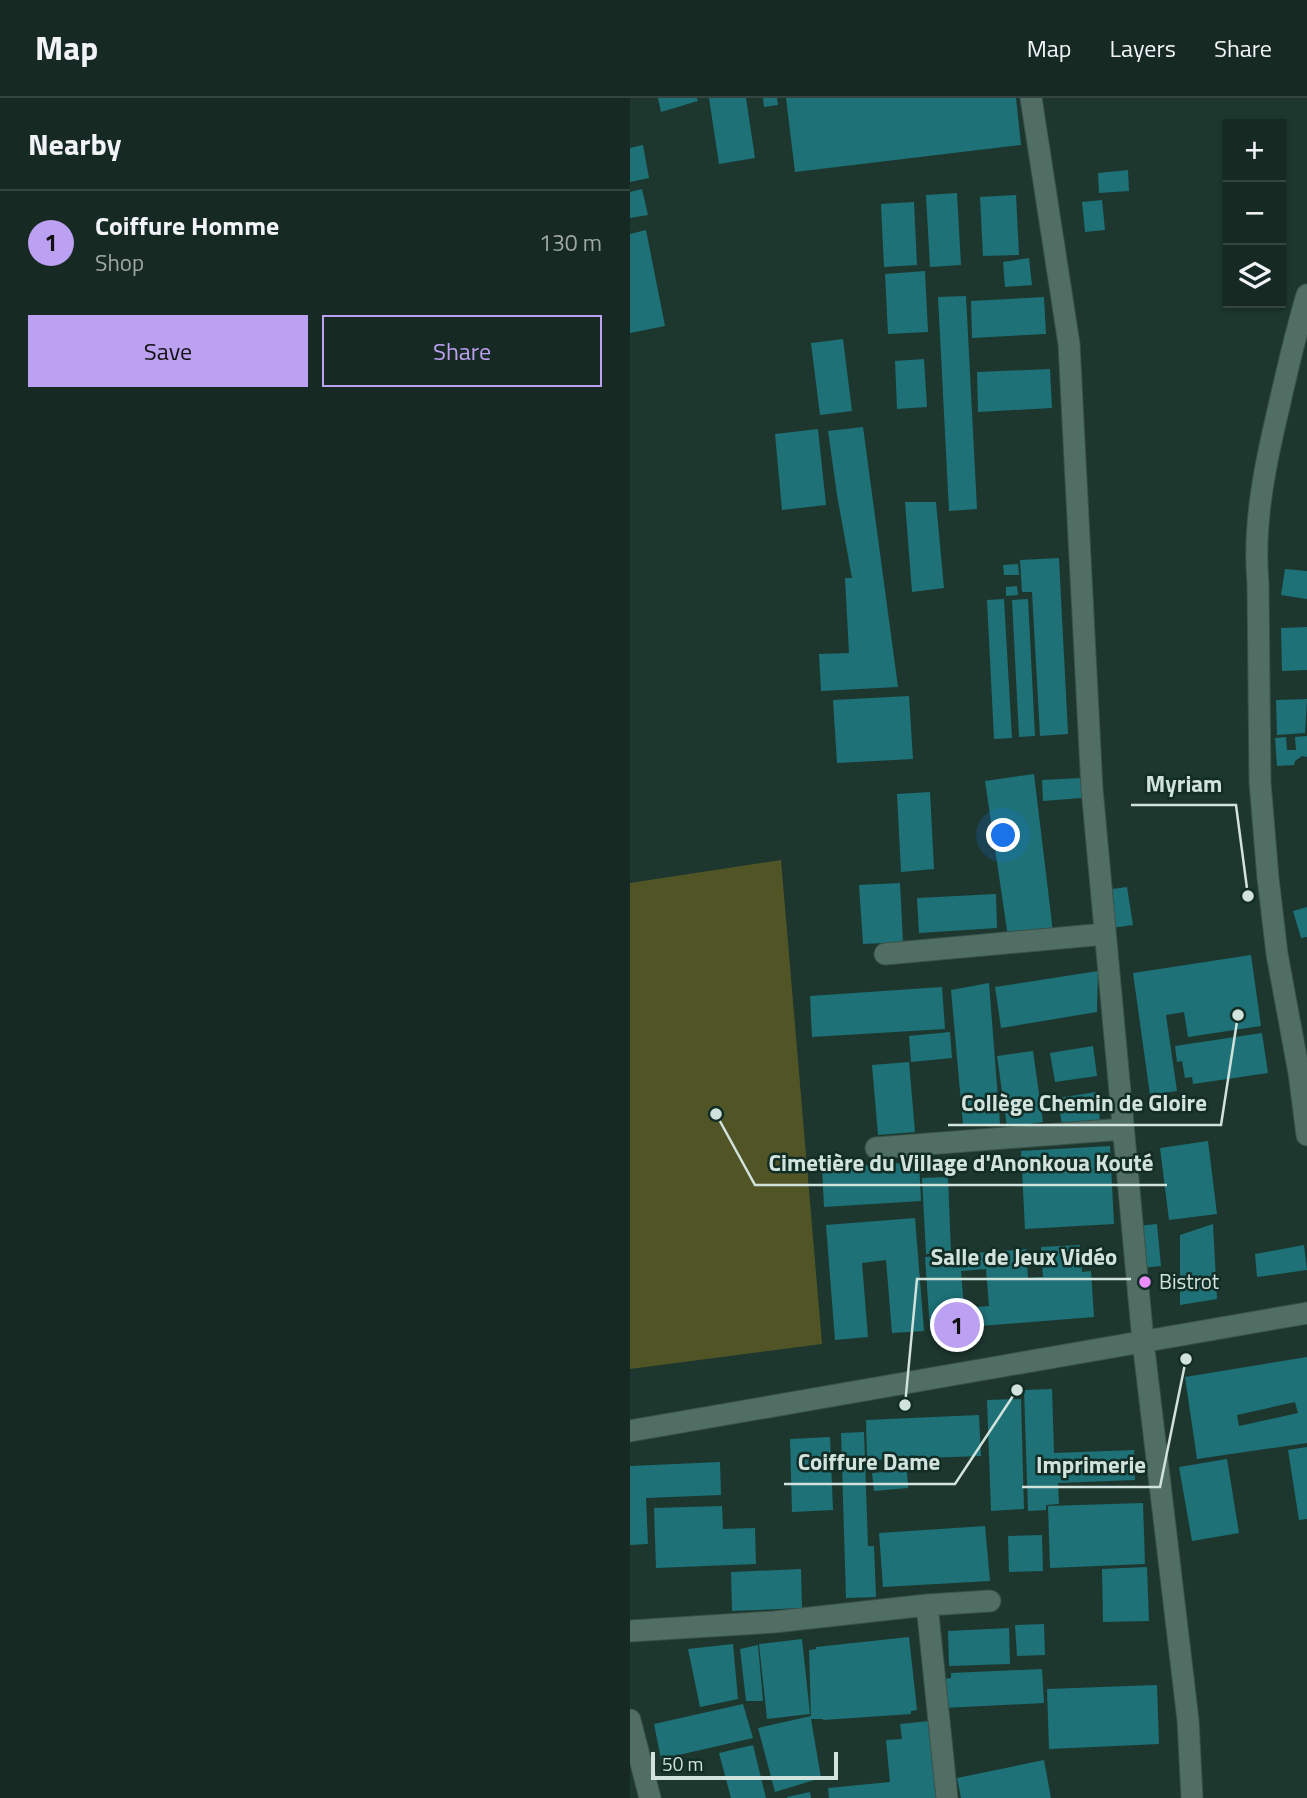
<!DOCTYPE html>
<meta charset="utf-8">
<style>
body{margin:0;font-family:"Titillium Web",sans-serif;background:#233530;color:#f1f3f6}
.controls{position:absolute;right:21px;top:21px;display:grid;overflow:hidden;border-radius:0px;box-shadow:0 2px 5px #0004}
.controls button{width:63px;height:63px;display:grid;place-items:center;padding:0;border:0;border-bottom:2px solid #354541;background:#162923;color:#f1f3f6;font:35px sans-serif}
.scale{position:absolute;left:21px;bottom:18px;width:187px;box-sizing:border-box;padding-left:7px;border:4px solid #d2e2dc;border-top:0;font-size:19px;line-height:24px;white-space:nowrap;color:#d2e2dc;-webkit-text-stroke:5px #122d25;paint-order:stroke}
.you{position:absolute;left:374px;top:738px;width:24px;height:24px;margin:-18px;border:5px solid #fff;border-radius:50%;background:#1a73e8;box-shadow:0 0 0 10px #1a73e833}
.badge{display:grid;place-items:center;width:46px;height:46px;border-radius:50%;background:#bca0f2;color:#111;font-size:23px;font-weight:700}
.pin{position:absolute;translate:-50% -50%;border:4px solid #fff;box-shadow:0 2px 7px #0006}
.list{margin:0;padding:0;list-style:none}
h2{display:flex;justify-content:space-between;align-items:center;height:91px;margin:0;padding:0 28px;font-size:30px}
h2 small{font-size:23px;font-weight:400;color:#9ea6a6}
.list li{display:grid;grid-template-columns:46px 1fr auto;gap:21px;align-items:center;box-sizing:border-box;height:105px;padding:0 28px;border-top:2px solid #354541}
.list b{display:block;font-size:26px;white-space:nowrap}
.list p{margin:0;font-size:23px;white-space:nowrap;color:#9ea6a6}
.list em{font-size:23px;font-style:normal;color:#9ea6a6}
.actions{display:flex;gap:14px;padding:21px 28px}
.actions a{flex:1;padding:16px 0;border:2px solid #bca0f2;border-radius:0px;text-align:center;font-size:24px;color:#bca0f2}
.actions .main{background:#bca0f2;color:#111}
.icon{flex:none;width:38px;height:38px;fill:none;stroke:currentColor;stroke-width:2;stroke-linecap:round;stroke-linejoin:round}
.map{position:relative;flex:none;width:677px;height:1700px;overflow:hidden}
header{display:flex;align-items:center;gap:42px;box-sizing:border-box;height:98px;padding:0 35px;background:#162923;border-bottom:2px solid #354541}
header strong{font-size:33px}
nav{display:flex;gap:38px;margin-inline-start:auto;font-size:24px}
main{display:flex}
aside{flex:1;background:#162923}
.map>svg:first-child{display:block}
</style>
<header>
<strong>Map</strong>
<nav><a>Map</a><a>Layers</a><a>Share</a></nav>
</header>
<main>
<aside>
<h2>Nearby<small></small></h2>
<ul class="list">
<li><span class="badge">1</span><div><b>Coiffure Homme</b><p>Shop</p></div><em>130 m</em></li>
</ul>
<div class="actions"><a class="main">Save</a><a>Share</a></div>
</aside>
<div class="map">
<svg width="677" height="1700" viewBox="0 0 677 1700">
<rect width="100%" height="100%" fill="#1d372f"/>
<!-- green -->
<path fill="#515526" d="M151,762L192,1246L0,1271V785Z"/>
<!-- building -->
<path fill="#1d7177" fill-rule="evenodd" d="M28,0H67L68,3L31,14Z
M79,0H116L125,60L89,66Z
M133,0H147L148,7L134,9Z
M156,0H386L391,47L165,74Z
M13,47L19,80L0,84V50Z
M498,72L499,93L469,95L468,75Z
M12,91L18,117L0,120V94Z
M327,95L331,167L300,169L296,97Z
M386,97L389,157L353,158L350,99Z
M472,102L475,132L455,134L452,104Z
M284,104L287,167L254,169L251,106Z
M16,132L35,228L0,235V136Z
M399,160L402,187L375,189L373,164Z
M295,173L298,234L258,236L255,176Z
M336,198L347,411L319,413L308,199Z
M414,199L416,236L342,240L341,203Z
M213,241L222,313L190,317L181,245Z
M294,261L297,309L267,311L265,263Z
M420,271L422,310L348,314L347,274Z
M233,329L268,589L191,593L189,556L219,555L215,480H222L207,397L198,333Z
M188,331L196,407L152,412L145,336Z
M275,404H306L314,490L282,494Z
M429,460L438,636L410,638L402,494H392L390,462Z
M388,466L389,477H374L373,467Z
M655,471L677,473V501L651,497Z
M387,488L388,497L376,498V489Z
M374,501L382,640L364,641L357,502Z
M398,501L405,638L389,639L382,502Z
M677,529V572L652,573L651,530Z
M279,598L283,661L207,665L203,602Z
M677,601L675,635L647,637L646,602Z
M677,638V659L672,658L665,663L664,667L647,668L645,640L656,639L657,652H666L665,639Z
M404,676L423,834L378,839L355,683Z
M451,680L452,700L413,703L412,682Z
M300,694L304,771L271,774L267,696Z
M270,785L273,844L233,846L229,787Z
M497,789L503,827L481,830L475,792Z
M366,796L367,830L289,835L287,800Z
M677,809V839L671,840L663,813Z
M621,857L631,928L558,939L554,914L536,917L547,993L520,997L503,875Z
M468,873L467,914L371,930L365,889Z
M359,885L370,1026L333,1027L321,892Z
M312,889L315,931L182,939L180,898Z
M320,934L322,960L281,964L279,938Z
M632,935L638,975L563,986L562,979L555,980L552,963L547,964L545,948Z
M463,948L467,978L425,984L420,955Z
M403,953L413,1024L377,1029L367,958Z
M279,964L285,1034L248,1037L242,967Z
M466,994L470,1022L432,1028L428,1000Z
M578,1043L587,1116L539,1122L530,1050Z
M480,1048L484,1126L395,1131L391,1053Z
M289,1064L291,1103L194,1109L192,1070Z
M318,1079L321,1154L296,1156L292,1080Z
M285,1120L294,1233L262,1235L256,1162L232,1165L238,1239L205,1242L196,1127Z
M527,1126L531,1168L511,1170L507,1128Z
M583,1126L587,1201L550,1207V1137Z
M450,1147L452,1174L461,1173L464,1219L300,1232L295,1159L396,1151L398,1180L413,1179L411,1149ZM356,1171L359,1208L334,1210L331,1173Z
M674,1147L677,1172L627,1179L625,1156Z
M677,1259V1345L567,1361L555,1279ZM665,1304L668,1315L609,1328L607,1317Z
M422,1291L424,1355L504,1352L505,1382L428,1385L429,1406L416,1407V1412L398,1413L394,1292Z
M391,1301L394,1411L361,1413L357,1302Z
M349,1317L351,1358L237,1362L236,1322Z
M234,1334L238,1448H244L246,1499L216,1500L211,1335Z
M200,1339L203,1412L162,1414L160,1341Z
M677,1349V1421L669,1422L658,1352Z
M597,1361L609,1435L562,1443L549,1369Z
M90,1364L91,1397L16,1400L18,1446L0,1447V1368Z
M277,1372L278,1390L244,1393L242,1375Z
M513,1405L515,1466L420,1470L418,1408Z
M92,1408L93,1431L125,1430L126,1466L26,1470L24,1410Z
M355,1428L360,1483L253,1489L249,1435Z
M412,1437L413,1473L379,1474L378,1438Z
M517,1469L519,1523L473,1524L472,1471Z
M171,1471L172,1510L102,1513L101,1474Z
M414,1526L415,1557L387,1558L385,1527Z
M379,1530L380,1566L319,1568L318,1533Z
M279,1539L287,1612L281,1613V1616L193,1622V1621H181L191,1680L145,1694L128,1630L181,1618L179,1552L186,1551V1549Z
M172,1541L180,1616L137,1621L129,1546Z
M103,1546L108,1601L70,1609L58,1551Z
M128,1547L133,1603H116L110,1551Z
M412,1571L414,1605L314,1610L313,1581L321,1580V1575Z
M527,1587L529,1646L419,1651L417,1591Z
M113,1606L123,1640L31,1661L24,1626Z
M299,1623L307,1700H199L198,1690L260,1684L256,1642L272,1641L270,1626Z
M123,1647L136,1700H101L89,1655Z
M414,1662L421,1700H331L327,1680Z
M180,1694L181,1700H157V1699Z"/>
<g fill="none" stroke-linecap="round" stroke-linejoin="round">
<!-- street casing -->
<g stroke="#3a524a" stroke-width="23">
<path id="street" d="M401,0L439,246L462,691L513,1243L558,1622L562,1700
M677,197C665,237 656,277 647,317C634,372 623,429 628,486L630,684L638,780L647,856L669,975L677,1037
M255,856L475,836
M246,1050L493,1031
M0,1333L677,1215
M297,1507L317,1700
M0,1533L144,1524L297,1507L360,1503
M0,1622L20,1700"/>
</g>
<!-- street -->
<use href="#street" stroke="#516e64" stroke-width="21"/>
</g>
<!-- markers -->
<circle fill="#eb8dfc" stroke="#122d25" stroke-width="2.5" cx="515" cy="1184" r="7"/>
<g text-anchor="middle" stroke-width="5" stroke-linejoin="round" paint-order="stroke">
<!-- poi labels -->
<g font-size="21" fill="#d2e2dc" stroke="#122d25" text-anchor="start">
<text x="529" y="1191">Bistrot</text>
</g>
</g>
<!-- callouts -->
<path fill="none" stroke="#d2e2dc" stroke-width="2.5" d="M618 798L606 707H501M608 917L591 1027H318M86 1016L125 1087H537M275 1307L287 1181H501M387 1292L325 1386H154M556 1261L530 1389H392"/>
<g fill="#d2e2dc" stroke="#122d25" stroke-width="2.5">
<circle cx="618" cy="798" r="7"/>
<circle cx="608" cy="917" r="7"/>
<circle cx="86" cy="1016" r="7"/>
<circle cx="275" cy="1307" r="7"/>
<circle cx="387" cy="1292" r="7"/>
<circle cx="556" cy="1261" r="7"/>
</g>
<g font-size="23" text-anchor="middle" font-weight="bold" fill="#d2e2dc" stroke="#122d25" stroke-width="5" stroke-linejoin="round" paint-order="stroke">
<text x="554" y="694">Myriam</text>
<text x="454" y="1013">Collège Chemin de Gloire</text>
<text x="331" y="1073">Cimetière du Village d'Anonkoua Kouté</text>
<text x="394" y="1167">Salle de Jeux Vidéo</text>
<text x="239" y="1372">Coiffure Dame</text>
<text x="461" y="1375">Imprimerie</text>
</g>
</svg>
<div class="controls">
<button>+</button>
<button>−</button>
<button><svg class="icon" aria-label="layers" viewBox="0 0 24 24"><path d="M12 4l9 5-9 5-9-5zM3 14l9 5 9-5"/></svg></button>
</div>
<div class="scale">50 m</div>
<div class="you"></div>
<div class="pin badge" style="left:327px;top:1227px">1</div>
</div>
</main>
